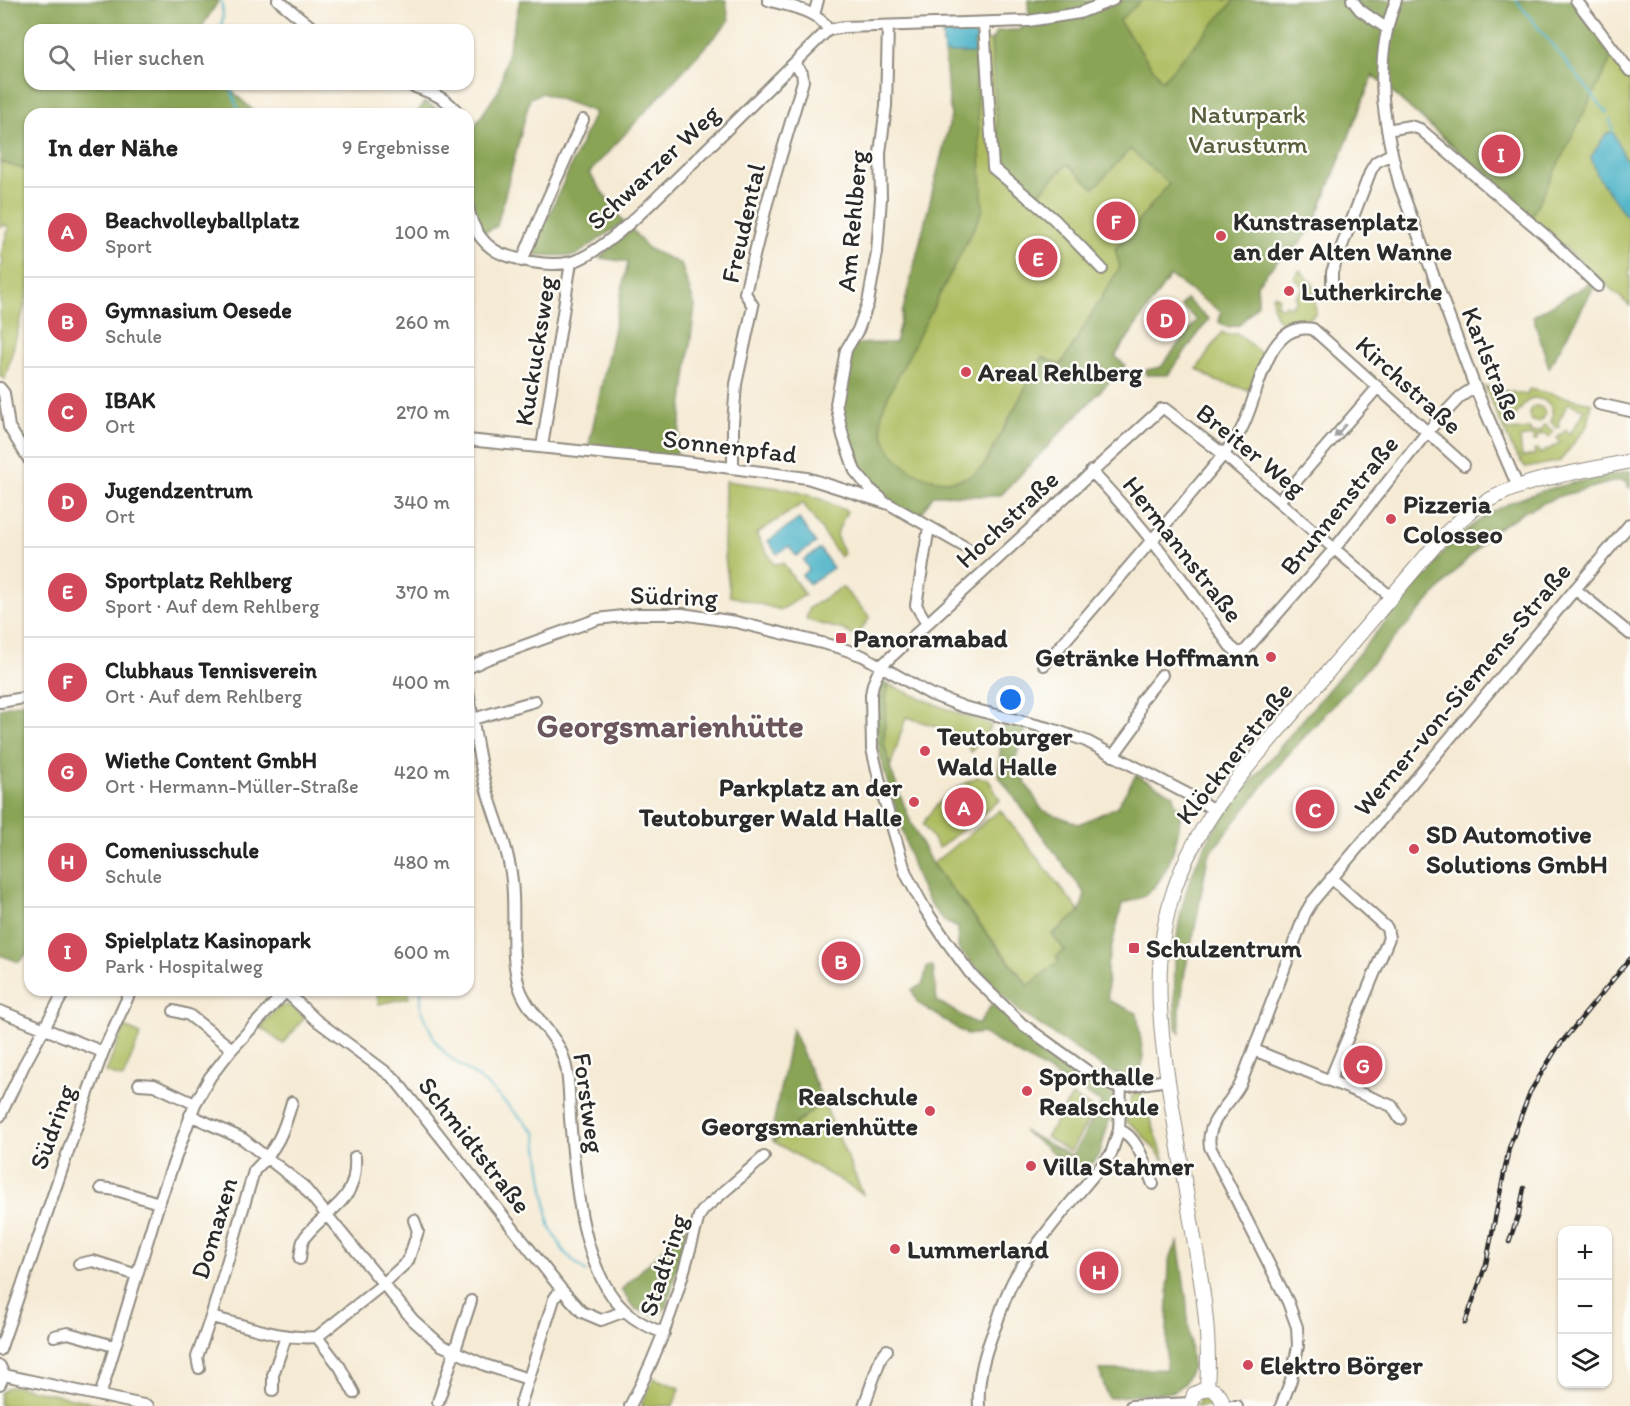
<!DOCTYPE html>
<html lang="de">
<meta charset="utf-8">
<style>
body{margin:0;font-family:Itim,sans-serif;background:#f6f6f6;color:#222}
.controls{position:absolute;right:18px;bottom:18px;display:grid;overflow:hidden;border-radius:12px;box-shadow:0 2px 4px #0004}
.controls button{width:54px;height:54px;display:grid;place-items:center;padding:0;border:0;border-bottom:2px solid #e0e0e0;background:#fff;color:#222;font:30px sans-serif}
.you{position:absolute;left:1011px;top:700px;width:21px;height:21px;margin:-15px;border:4px solid #fff;border-radius:50%;background:#1a73e8;box-shadow:0 0 0 9px #1a73e833}
.badge{display:grid;place-items:center;width:39px;height:39px;border-radius:50%;background:#d1495b;color:#fff;font-size:20px;font-weight:700}
.pin{position:absolute;translate:-50% -50%;border:3px solid #fff;box-shadow:0 2px 6px #0006}
.list{margin:0;padding:0;list-style:none}
h2{display:flex;justify-content:space-between;align-items:center;height:78px;margin:0;padding:0 24px;font-size:26px}
h2 small{font-size:20px;font-weight:400;color:#767676}
.list li{display:grid;grid-template-columns:39px 1fr auto;gap:18px;align-items:center;box-sizing:border-box;height:90px;padding:0 24px;border-top:2px solid #e0e0e0}
.list b{display:block;font-size:22px;white-space:nowrap}
.list p{margin:0;font-size:20px;white-space:nowrap;color:#767676}
.list em{font-size:20px;font-style:normal;color:#767676}
.icon{flex:none;width:33px;height:33px;fill:none;stroke:currentColor;stroke-width:2;stroke-linecap:round;stroke-linejoin:round}
.map{position:relative;flex:none;width:1630px;height:1406px;overflow:hidden}
.search{position:absolute;background:#fff;box-shadow:0 2px 4px #0004;left:24px;top:24px;width:450px;height:66px;display:flex;align-items:center;gap:15px;box-sizing:border-box;padding:0 21px;border-radius:18px;color:#767676;font-size:22px}
.panel{position:absolute;background:#fff;box-shadow:0 2px 4px #0004;left:24px;top:108px;width:450px;height:888px;border-radius:18px}
.map>svg:first-child{display:block}
</style>
<div class="map">
<svg width="1630" height="1406" viewBox="0 0 1630 1406">
<rect width="100%" height="100%" fill="#fdfcf7"/>
<filter id="ink" filterUnits="userSpaceOnUse"><feTurbulence type="fractalNoise" baseFrequency=".0167" numOctaves="2"/><feDisplacementMap in="SourceGraphic" scale="12" xChannelSelector="R" yChannelSelector="G"/><feConvolveMatrix kernelMatrix="1 2 1 2 8 2 1 2 1" color-interpolation-filters="sRGB"/></filter>
<filter id="wash" filterUnits="userSpaceOnUse"><feTurbulence type="fractalNoise" baseFrequency=".008" numOctaves="4" result="noise"/><feDisplacementMap in="SourceGraphic" scale="24" xChannelSelector="R" yChannelSelector="G"/><feGaussianBlur stdDeviation="1.35" result="paint"/><feColorMatrix in="noise" values="0 0 0 0 0 0 0 0 0 0 0 0 0 0 0 0 0 1.4 0 .05"/><feComposite in="paint" operator="in"/></filter>
<g filter="url(#wash)">
<rect width="100%" height="100%" fill="#f5ead4"/>
<!-- green -->
<path fill="#adbc5f" stroke="#6c7445" stroke-width="1.5" fill-rule="evenodd" d="M1028,0H1571L1630,78V306L1373,75L1312,229L1286,257L1278,260L1257,284L1258,304L1239,325L1228,327L1219,322L1221,312L1170,276L1115,356L1125,365L1000,496L933,495L919,517L889,504L850,344L895,343L951,117L942,32H972L979,41H991L998,31L1020,30L1029,16Z
M0,162L30,171V285L5,379L0,376V269L3,263L1,253L9,227L4,225L0,227Z
M1300,270L1313,284L1316,313C1312,318 1307,319 1300,322C1278,330 1273,316 1272,297L1274,294L1279,298L1276,303L1282,308L1285,304L1290,307L1297,300L1295,297L1304,287L1294,278Z
M1222,332L1228,335L1237,333L1263,355L1250,390L1216,381L1197,369Z
M1485,387L1527,395L1529,389L1592,403L1588,425L1560,461L1526,468L1514,452ZM1532,398C1547,398 1556,407 1551,422L1556,428L1560,427L1558,423L1568,403L1585,410L1570,434L1566,430L1557,438L1560,443L1540,454L1538,449L1534,450L1535,455L1522,457L1520,438L1533,436L1534,441L1537,440V436L1545,434L1549,437L1553,433V431L1545,425L1542,428L1541,432L1531,433L1530,429L1509,431L1507,425L1514,423L1515,421L1513,419L1527,401Z
M1529 414a8 8 0 1 1 16 0a8 8 0 1 1-16 0Z
M725,481L787,489L816,497L847,511L836,535L844,554L840,557L803,503L756,534L774,564L783,563L805,595L781,610L730,596L724,549Z
M842,587L870,617L856,637L844,630L806,620L809,608Z
M887,684L957,713L992,725L971,752L960,734L906,717L890,768L884,743Z
M977,777L988,779L1000,800L939,848L923,825C932,804 956,788 977,777Z
M1000,810L1080,912L1052,934L1065,950L1059,961L1029,986L932,864Z
M377,990H408L409,998L378,1004Z
M286,1005L290,1006L305,1017L283,1044L260,1027L277,1008Z
M124,1027L141,1034L123,1078L106,1072Z
M1141,1092L1165,1161L1137,1129L1126,1121L1132,1095Z
M1072,1096L1095,1110L1070,1152L1046,1137Z
M823,1101L863,1194L774,1142Z
M654,1378L680,1388L673,1406H641Z
M15,1386L110,1406H0V1393L8,1387Z
M1201,1395H1212L1217,1406H1196Z"/>
<!-- forest -->
<path fill="#8aa456" stroke="#5a6840" stroke-width="1.5" d="M0,0H219L200,30H30V84H224L257,114H30V171L0,162Z
M520,0H726L729,21L589,173L624,222L575,256L531,255L595,112L542,93L530,98L497,226L481,234L471,213L468,136L499,90Z
M1028,0H1142L1119,21L1162,81L1235,0H1571L1613,55L1532,216L1373,75L1312,229L1286,257L1278,260L1257,284L1258,304L1239,325L1228,327L1219,322L1221,312L1170,276L1115,356L1125,365L1000,496L933,495L919,517L889,504L855,471L836,404L850,344L895,343L951,117L942,32H972L979,41L974,42L983,210L890,392C887,399 883,406 882,413C875,459 930,494 970,476C975,474 980,469 984,465L1042,357L1061,365L1120,267L1115,249L1169,184L1130,149L1094,188L1067,164L1037,196L1000,163L991,41L998,31L1020,30L1029,16Z
M424,102L449,114H417Z
M630,227L647,248L681,264L695,306L676,458L588,449L628,262L600,258Z
M1590,283L1594,287L1549,368L1533,316Z
M1186,299L1209,319L1168,375H1146V370L1161,367L1197,320L1181,306Z
M1630,471V488L1624,481H1616L1557,497L1524,512L1493,531L1284,759L1208,856L1195,928L1185,971L1180,1011V1033L1176,1028C1172,964 1174,901 1206,844C1212,832 1221,821 1228,809L1449,546C1462,534 1476,521 1492,512C1534,488 1583,481 1630,471Z
M882,682L887,684L884,743L890,768L911,823L932,864L1028,986L1059,961L1056,957L1065,950L1052,935L1080,912L1085,894L998,775L1003,721L1026,729L1014,763L1042,810L1079,824L1117,807L1136,775L1174,795L1175,805L1181,807C1180,835 1169,879 1144,896C1138,900 1129,901 1122,904L1107,966L1108,1000L1137,1013L1143,1056L1140,1073L1125,1077L1107,1070L1020,1012L958,949V928C953,925 945,923 942,919C917,893 910,856 900,822C885,774 867,734 882,682Z
M30,701V951L19,962L0,955V709L8,706Z
M933,966L937,1001L978,1025L992,1004L1116,1096L1100,1153L1084,1175L1023,1131L1072,1156L1102,1103L982,1033L967,1035L918,1003L912,990L923,984L927,967Z
M792,1029L823,1101L774,1142L771,1135Z
M687,1226L667,1307L656,1316L635,1309L621,1290Z
M1178,1242L1186,1296L1192,1366L1184,1384L1171,1392L1108,1398L1099,1370L1166,1369L1169,1260Z"/>
<!-- water -->
<path fill="#47b1c6" stroke="#396e78" stroke-width="1.5" d="M942,32H972L979,41L974,42L975,53H944Z
M1613,132L1625,158L1630,163V217L1626,216L1598,177L1591,157L1606,134Z
M799,519L816,543L796,556L789,546L777,554L768,541Z
M820,549L833,568L809,584L802,575L809,570L803,560Z"/>
<g fill="none" stroke-linecap="round" stroke-linejoin="round">
<!-- stream -->
<path stroke="#47b1c6" stroke-width="2" d="M1516,0L1607,113
M221,30L223,14L221,0
M229,84L240,114
M1610,119L1613,132
M421,990V1008L435,1041L448,1056L485,1083L536,1133L549,1225L564,1252L586,1272"/>
</g>
</g>
<g filter="url(#ink)">
<g fill="none" stroke-linecap="round" stroke-linejoin="round">
<!-- minor casing -->
<g stroke="#908a80" stroke-width="14">
<path id="minor" d="M278,0L315,30
M768,0C787,6 819,10 828,30
M1352,0L1360,10L1386,28
M1396,0C1372,63 1383,122 1400,186L1475,387L1518,487
M1576,0L1630,71
M814,15L818,0
M984,23L993,168L1054,219L1102,269
M828,30L845,27L1028,21L1079,13L1113,0
M406,84C426,91 446,96 459,114
M1387,130L1410,126L1420,129L1545,235L1598,286
M468,206C471,228 485,250 508,256C527,262 551,267 571,262C602,254 651,203 674,181C726,131 776,80 828,30
M522,261L545,205L583,120
M1332,290V272L1371,170L1376,162L1391,154
M0,388L4,393L9,427L30,461
M1599,404L1630,411
M468,440L678,461L807,478L889,504L972,551
M542,447L571,262
M733,468V423L736,384L753,306L745,293L767,203L803,81L802,73L794,64
M1091,471C1143,525 1188,585 1230,646L1237,652H1244L1335,548L1428,431L1460,397L1475,387
M882,499L870,489L855,471L843,436L836,404L846,350L858,330L868,303L877,252L881,198L880,153L886,106L888,26
M1279,501L1378,387
M1575,589L1630,634
M927,624L916,605L929,527
M1044,665C1090,612 1136,559 1181,506C1200,482 1221,460 1238,435C1259,405 1262,320 1313,329L1464,465
M468,668L487,659L598,619L639,614H682L736,622L838,647L863,656L930,694L964,707L1052,729L1086,741L1193,797L1214,810
M468,691C474,725 478,761 488,794C497,823 509,851 512,881C516,916 509,952 519,986C528,1015 558,1033 565,1063C570,1080 569,1100 570,1118C575,1176 580,1269 625,1311C636,1321 650,1328 664,1333
M0,702L30,697
M473,719L535,701
M1113,756L1135,726L1141,701L1162,675
M284,990L316,1020L394,1078L561,1289L582,1312L601,1320L625,1311
M0,1011L103,1052
M174,1011L189,1015L232,1049
M1254,1050L1392,1106L1400,1119
M1168,1080L1121,1087L1113,1086L1090,1073L1022,1024L970,973L945,939L925,909L906,874L883,795L872,749L871,695L873,684L881,666L1161,409H1165L1223,454L1391,597
M1330,1080L1389,938L1387,928L1331,878
M139,1084L154,1085L195,1104
M292,1102C283,1134 277,1148 254,1171L211,1317C245,1325 281,1340 317,1337L382,1285L408,1261L418,1231L414,1220
M190,1115L243,1139L303,1186L413,1320L441,1345L485,1365L528,1379
M0,1116L24,1065L65,990
M1119,1130C1138,1136 1145,1166 1153,1184
M101,1188L116,1190L159,1203
M300,1259C301,1252 301,1242 305,1237C328,1207 358,1203 355,1157
M79,1264L93,1261L137,1275
M54,1336L68,1333L114,1346
M317,1337L340,1367L354,1393
M0,1350L89,1090L103,1052L131,990
M0,1366L4,1375L0,1384
M199,1368L197,1357L211,1317
M4,1375L148,1406
M273,1390V1375L286,1336
M100,1396L159,1203L195,1104L210,1077L232,1049L287,990
M438,1402L471,1301
M520,1406L554,1299L561,1289
M630,1406C664,1344 681,1284 699,1216L704,1209L764,1157
M864,1406L881,1357L887,1350
M979,1406C977,1378 985,1351 996,1325C1002,1308 1007,1290 1017,1274C1043,1232 1080,1193 1111,1154L1119,1130L1121,1087
M1131,1406L1190,1403
M1223,1406H1237
M1281,1406L1291,1380L1298,1346L1297,1327L1288,1302L1210,1147C1205,1121 1231,1104 1241,1083L1305,914L1312,902L1630,524"/>
</g>
<!-- major casing -->
<g stroke="#908a80" stroke-width="16">
<path id="major" d="M1207,1388C1211,1335 1202,1284 1193,1232C1184,1181 1176,1131 1168,1081C1158,1016 1153,951 1175,887C1199,817 1251,763 1298,707C1346,650 1394,593 1443,536C1458,522 1472,508 1491,499C1532,476 1584,472 1630,461
M1191,1406L1194,1394L1207,1388C1217,1390 1222,1396 1223,1406"/>
</g>
<!-- minor -->
<use href="#minor" stroke="#fff" stroke-width="10"/>
<!-- major -->
<use href="#major" stroke="#fff" stroke-width="14"/>
<!-- rail casing -->
<g stroke="#2b2b2b" stroke-width="4.5">
<path id="rail" d="M1509,1242L1519,1213L1524,1188
M1465,1323L1486,1264L1509,1148L1530,1092L1557,1048L1630,959"/>
</g>
<!-- rail -->
<use href="#rail" stroke="#fdfcf7" stroke-width="2" stroke-dasharray="7" stroke-linecap="butt"/>
</g>
<!-- one-way arrows -->
<defs><path id="oneway-solid" d="M-6-.8H1V-3.2L6.5 0L1 3.2V.8H-6Z" transform="scale(1.5)"/></defs>
<use fill="#a0a0a0" href="#oneway-solid" transform="translate(1340 431) rotate(131)"/>
</g>
<!-- markers -->
<g fill="#d1495b" stroke="#fdfcf7" stroke-width="2">
<circle cx="1221" cy="236" r="6"/>
<circle cx="1289" cy="291" r="6"/>
<circle cx="966" cy="372" r="6"/>
<circle cx="1391" cy="519" r="6"/>
<rect x="835" y="632" width="12" height="12" rx="3"/>
<circle cx="1271" cy="657" r="6"/>
<circle cx="925" cy="751" r="6"/>
<circle cx="914" cy="802" r="6"/>
<circle cx="1414" cy="849" r="6"/>
<rect x="1128" y="942" width="12" height="12" rx="3"/>
<circle cx="1027" cy="1091" r="6"/>
<circle cx="930" cy="1111" r="6"/>
<circle cx="1031" cy="1166" r="6"/>
<circle cx="895" cy="1249" r="6"/>
<circle cx="1248" cy="1365" r="6"/>
</g>
<g text-anchor="middle" stroke-width="5" stroke-linejoin="round" paint-order="stroke">
<!-- park labels -->
<g font-size="26" fill="#585e3d" stroke="#fdfcf7">
<text x="1248" y="123">Naturpark<tspan x="1248" dy="30">Varusturm</tspan></text>
</g>
<!-- street labels -->
<g font-size="26" fill="#2b2b2b" stroke="#fdfcf7">
<text transform="translate(653 167) rotate(-43)" y="9">Schwarzer Weg</text>
<text transform="translate(852 221) rotate(-85)" y="9">Am Rehlberg</text>
<text transform="translate(743 223) rotate(-77)" y="9">Freudental</text>
<text transform="translate(535 351) rotate(-81)" y="9">Kuckucksweg</text>
<text transform="translate(1492 364) rotate(68)" y="9">Karlstraße</text>
<text transform="translate(1409 385) rotate(42)" y="9">Kirchstraße</text>
<text transform="translate(730 446) rotate(7)" y="9">Sonnenpfad</text>
<text transform="translate(1251 450) rotate(39)" y="9">Breiter Weg</text>
<text transform="translate(1339 505) rotate(-51)" y="9">Brunnenstraße</text>
<text transform="translate(1007 519) rotate(-43)" y="9">Hochstraße</text>
<text transform="translate(1183 549) rotate(52)" y="9">Hermannstraße</text>
<text transform="translate(674 596) rotate(2)" y="9">Südring</text>
<text transform="translate(1462 689) rotate(-50)" y="9">Werner-von-Siemens-Straße</text>
<text transform="translate(1234 753) rotate(-52)" y="9">Klöcknerstraße</text>
<text transform="translate(589 1103) rotate(82)" y="9">Forstweg</text>
<text transform="translate(52 1127) rotate(-70)" y="9">Südring</text>
<text transform="translate(475 1145) rotate(52)" y="9">Schmidtstraße</text>
<text transform="translate(214 1228) rotate(-73)" y="9">Domaxen</text>
<text transform="translate(663 1265) rotate(-72)" y="9">Stadtring</text>
</g>
<!-- poi labels -->
<g font-size="26" font-weight="bold" fill="#2b2b2b" stroke="#fdfcf7" text-anchor="start">
<text x="1233" y="230">Kunstrasenplatz<tspan x="1233" dy="30">an der Alten Wanne</tspan></text>
<text x="1301" y="300">Lutherkirche</text>
<text x="978" y="381">Areal Rehlberg</text>
<text x="1403" y="513">Pizzeria<tspan x="1403" dy="30">Colosseo</tspan></text>
<text x="853" y="647">Panoramabad</text>
<text x="1259" y="666" text-anchor="end">Getränke Hoffmann</text>
<text x="937" y="745">Teutoburger<tspan x="937" dy="30">Wald Halle</tspan></text>
<text x="902" y="796" text-anchor="end">Parkplatz an der<tspan x="902" dy="30">Teutoburger Wald Halle</tspan></text>
<text x="1426" y="843">SD Automotive<tspan x="1426" dy="30">Solutions GmbH</tspan></text>
<text x="1146" y="957">Schulzentrum</text>
<text x="1039" y="1085">Sporthalle<tspan x="1039" dy="30">Realschule</tspan></text>
<text x="918" y="1105" text-anchor="end">Realschule<tspan x="918" dy="30">Georgsmarienhütte</tspan></text>
<text x="1043" y="1175">Villa Stahmer</text>
<text x="907" y="1258">Lummerland</text>
<text x="1260" y="1374">Elektro Börger</text>
</g>
<!-- district labels -->
<g font-size="32" font-weight="bold" fill="#6b565d" stroke="#fdfcf7">
<text x="670" y="737">Georgsmarienhütte</text>
</g>
</g>
</svg>
<div class="controls">
<button>+</button>
<button>−</button>
<button><svg class="icon" aria-label="layers" viewBox="0 0 24 24"><path d="M12 4l9 5-9 5-9-5zM3 14l9 5 9-5"/></svg></button>
</div>
<div class="you"></div>
<div class="pin badge" style="left:964px;top:807px">A</div>
<div class="pin badge" style="left:841px;top:961px">B</div>
<div class="pin badge" style="left:1315px;top:809px">C</div>
<div class="pin badge" style="left:1166px;top:319px">D</div>
<div class="pin badge" style="left:1038px;top:258px">E</div>
<div class="pin badge" style="left:1116px;top:221px">F</div>
<div class="pin badge" style="left:1363px;top:1065px">G</div>
<div class="pin badge" style="left:1099px;top:1271px">H</div>
<div class="pin badge" style="left:1501px;top:154px">I</div>
<div class="search"><svg class="icon" aria-label="search" viewBox="0 0 24 24"><circle cx="10" cy="10" r="6"/><path d="M15 15l6 6"/></svg>Hier suchen</div>
<section class="panel">
<h2>In der Nähe<small>9 Ergebnisse</small></h2>
<ul class="list">
<li><span class="badge">A</span><div><b>Beachvolleyballplatz</b><p>Sport</p></div><em>100 m</em></li>
<li><span class="badge">B</span><div><b>Gymnasium Oesede</b><p>Schule</p></div><em>260 m</em></li>
<li><span class="badge">C</span><div><b>IBAK</b><p>Ort</p></div><em>270 m</em></li>
<li><span class="badge">D</span><div><b>Jugendzentrum</b><p>Ort</p></div><em>340 m</em></li>
<li><span class="badge">E</span><div><b>Sportplatz Rehlberg</b><p>Sport · Auf dem Rehlberg</p></div><em>370 m</em></li>
<li><span class="badge">F</span><div><b>Clubhaus Tennisverein</b><p>Ort · Auf dem Rehlberg</p></div><em>400 m</em></li>
<li><span class="badge">G</span><div><b>Wiethe Content GmbH</b><p>Ort · Hermann-Müller-Straße</p></div><em>420 m</em></li>
<li><span class="badge">H</span><div><b>Comeniusschule</b><p>Schule</p></div><em>480 m</em></li>
<li><span class="badge">I</span><div><b>Spielplatz Kasinopark</b><p>Park · Hospitalweg</p></div><em>600 m</em></li>
</ul>
</section>
</div>
